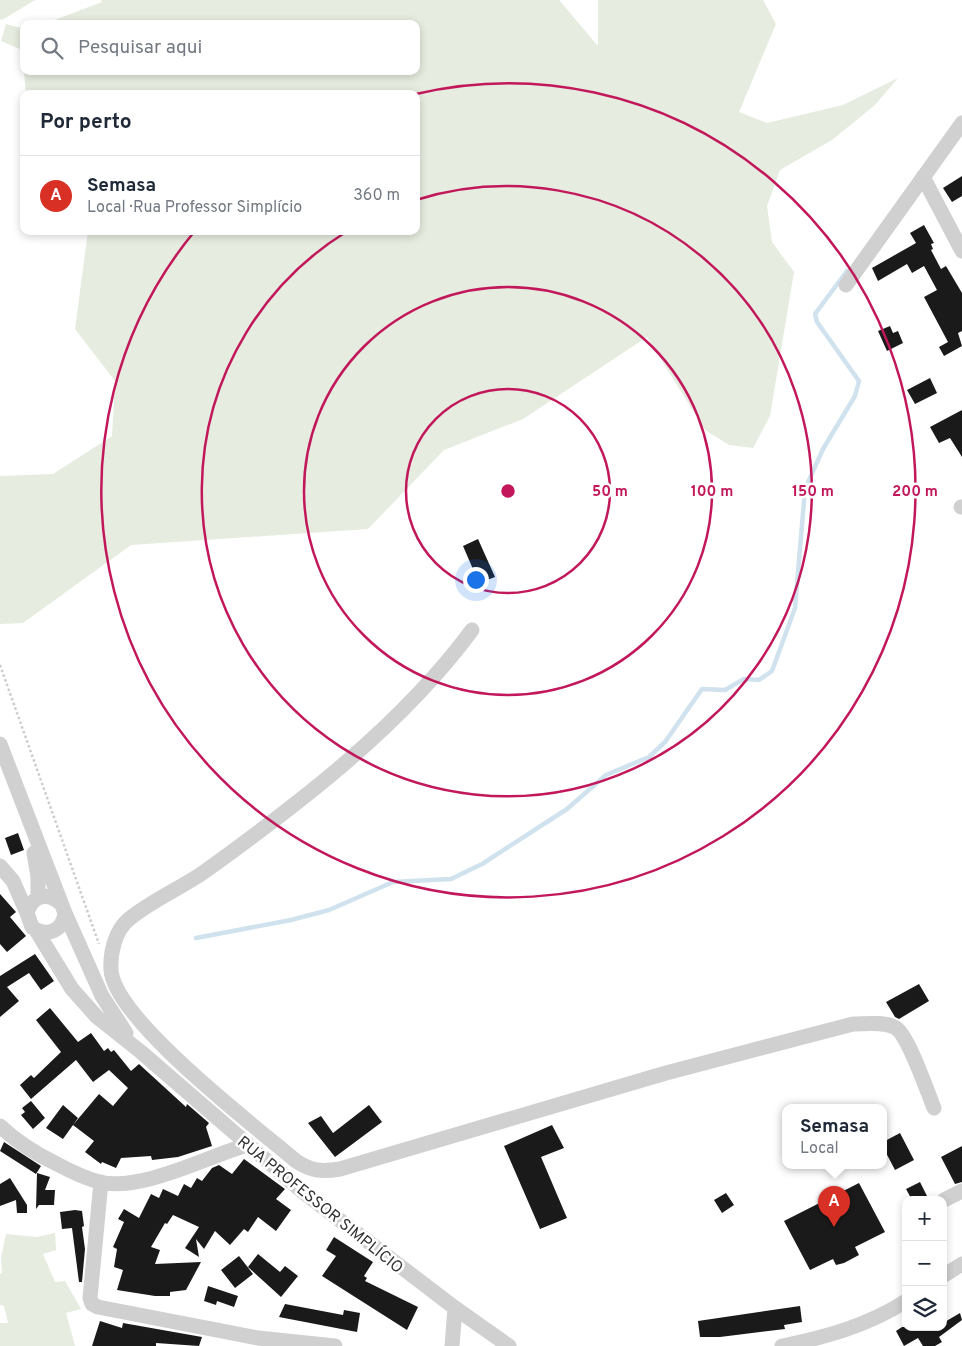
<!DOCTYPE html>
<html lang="pt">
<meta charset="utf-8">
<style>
body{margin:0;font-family:Overpass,sans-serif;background:#f6f6f7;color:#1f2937}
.controls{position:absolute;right:15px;bottom:15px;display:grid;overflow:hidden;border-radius:10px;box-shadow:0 2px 8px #0003}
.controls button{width:45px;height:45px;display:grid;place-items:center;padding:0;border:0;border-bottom:1px solid #e0e1e3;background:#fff;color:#1f2937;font:25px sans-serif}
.you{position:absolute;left:475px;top:579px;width:18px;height:18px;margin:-12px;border:4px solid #fff;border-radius:50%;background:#1a73e8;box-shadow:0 0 0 8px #1a73e833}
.badge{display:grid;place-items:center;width:32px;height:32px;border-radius:50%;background:#d93025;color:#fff;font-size:16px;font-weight:700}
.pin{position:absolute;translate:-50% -41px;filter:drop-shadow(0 1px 2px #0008)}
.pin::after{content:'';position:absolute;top:26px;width:18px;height:15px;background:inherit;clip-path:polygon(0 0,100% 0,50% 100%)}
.popup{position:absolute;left:782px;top:1104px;width:105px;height:65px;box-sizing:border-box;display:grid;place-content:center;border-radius:10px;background:#fff;filter:drop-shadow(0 1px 4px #0005);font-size:16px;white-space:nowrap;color:#747a83}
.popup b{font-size:19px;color:#1f2937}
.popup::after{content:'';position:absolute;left:50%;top:100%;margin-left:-10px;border:10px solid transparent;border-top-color:#fff}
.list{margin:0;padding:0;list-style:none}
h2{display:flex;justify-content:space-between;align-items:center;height:65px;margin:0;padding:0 20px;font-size:21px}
h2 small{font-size:16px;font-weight:400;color:#747a83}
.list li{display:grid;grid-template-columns:32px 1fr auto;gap:15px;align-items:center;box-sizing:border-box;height:80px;padding:0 20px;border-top:1px solid #e0e1e3}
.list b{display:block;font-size:19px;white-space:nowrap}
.list p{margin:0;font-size:16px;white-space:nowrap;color:#747a83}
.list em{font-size:16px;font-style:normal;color:#747a83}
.icon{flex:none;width:28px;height:28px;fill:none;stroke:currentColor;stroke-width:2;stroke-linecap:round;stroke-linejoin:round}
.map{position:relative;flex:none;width:962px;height:1346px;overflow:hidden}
.search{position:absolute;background:#fff;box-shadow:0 2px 8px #0003;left:20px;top:20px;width:400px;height:55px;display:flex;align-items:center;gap:12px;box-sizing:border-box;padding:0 18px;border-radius:10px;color:#747a83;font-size:19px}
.panel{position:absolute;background:#fff;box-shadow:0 2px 8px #0003;left:20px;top:90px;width:400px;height:145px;border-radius:10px}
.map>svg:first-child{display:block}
</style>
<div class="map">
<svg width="962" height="1346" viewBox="0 0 962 1346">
<rect width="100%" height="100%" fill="#fff"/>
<!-- green -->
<path fill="#e6ecdf" d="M0,0H35L2,20L0,19Z
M101,0H559L598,46V0H763L776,24L739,112L767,123L843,105L898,78L875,105L832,140L780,170L767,206L772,242L794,272L770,416L753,448L729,445L705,430L647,337L523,419L444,450L368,529L131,545L23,623L0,624V476L53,474L112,436L115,381L75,329L88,231H416V94H26L24,71H416V24H44L102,2Z
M6,24L24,29V69L22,50L1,41Z
M55,1233L56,1250L43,1254L55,1282L65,1281L81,1309L66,1313L75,1346H0V1323H8L4,1306L0,1305V1274L2,1273L1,1258L6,1234L37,1237Z"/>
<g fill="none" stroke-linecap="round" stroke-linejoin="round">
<!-- stream -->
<path stroke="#cfe2ee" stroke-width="4.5" d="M196,938L291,920L329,910L393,882L451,879L482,864L567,809L606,775L649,757L665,742L702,689L725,690L744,679L759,680L772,671L795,608L805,489L823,449L855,396L859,381L817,322L815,314L847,271"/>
</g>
<!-- building -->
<path fill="#1a1a1a" d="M962,176V196L952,202L943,188Z
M924,225L934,243L931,244L933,249L931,250L941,269L946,266L962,293V331L958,333L962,346L944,356L939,347L948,342L924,297L937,290L924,266L912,273L907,264L878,281L872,268L916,243L910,233Z
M890,326L893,333L898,331L903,343L887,351L878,331Z
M930,378L937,393L915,404L907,390Z
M962,410V457L950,438L939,443L930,427Z
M478,539L495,577L479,583L463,546Z
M18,833L24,850L11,855L5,838Z
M0,894L16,912L10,917L26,936L7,952L0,944Z
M35,954L54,981L41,990L29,973L7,987L19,1001L0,1017V976Z
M919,984L929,1001L899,1019L895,1017L886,1002Z
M50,1008L78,1042L91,1033L104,1051L108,1048L111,1052L114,1050L131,1071L139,1064L186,1107L187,1104L209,1123L206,1127L212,1146L178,1157L152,1160L151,1156L121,1158L116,1168L102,1162L101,1164L85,1152L94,1141L73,1125L99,1094L113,1106L128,1088L109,1070L93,1082L76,1060L31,1099L20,1085L31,1075L34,1078L61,1052L36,1020Z
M31,1101L45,1118L33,1129L21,1115L25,1112L22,1108Z
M63,1105L78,1118L63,1139L46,1128Z
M369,1105L382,1122L335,1157L308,1123L321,1116L333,1133Z
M552,1125L564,1148L541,1157L567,1218L540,1229L504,1146Z
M900,1133L914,1160L895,1170L883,1147V1142Z
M4,1142L41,1166L36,1174L0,1151Z
M962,1146V1182L955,1184L941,1157Z
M244,1159L285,1189L276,1199L291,1210L276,1231L258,1217L248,1232L244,1229L230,1245L215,1231L204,1249L196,1239L199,1257L185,1248L199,1227L173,1215L167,1224L165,1223L151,1247L160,1250L155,1264L201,1262L186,1290L170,1292V1296H155L117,1290L123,1270L114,1267L117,1249L113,1247L124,1222L118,1219L124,1209L139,1218L151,1194L159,1198L163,1189L178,1196L184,1184L191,1188L197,1178L202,1181L212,1168L219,1165L232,1174Z
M37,1173L50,1177L45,1190H55L54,1205H39L36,1209Z
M10,1178L27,1205V1213H17L16,1200L0,1206V1184Z
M920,1182L929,1200H912L906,1189Z
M859,1183L885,1232L855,1247L859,1255L844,1263L836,1265L833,1259L810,1270L784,1221Z
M726,1193L734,1205L722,1213L714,1200Z
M75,1210L82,1211L84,1226L82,1227L85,1249L82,1282H79L72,1228L62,1229L60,1212Z
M334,1237L373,1262L364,1276L367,1278L365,1281L418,1307L407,1330L322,1276L336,1256L326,1250Z
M258,1254L280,1272L285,1266L298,1276L281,1297L248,1267Z
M239,1256L253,1274L235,1288L221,1270Z
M208,1286L238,1296L234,1307L217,1301L216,1305L204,1301Z
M285,1304L343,1315L344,1310L360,1313L357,1332L279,1317Z
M800,1306L802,1322L784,1325L785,1329L720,1337H700L698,1321Z
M960,1313L962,1320L939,1337L942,1342L935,1346H923L918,1338L904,1346L896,1331L902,1327H943V1323Z
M100,1321L122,1328L123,1323L202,1337L199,1346L156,1343V1346H92Z"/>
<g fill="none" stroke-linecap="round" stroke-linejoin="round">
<!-- path -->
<path stroke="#cdcdcd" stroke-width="2.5" stroke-dasharray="2.5 2.5" stroke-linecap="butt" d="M0,665L99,944"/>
<!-- minor -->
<path stroke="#d0d0d0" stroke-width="15" d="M923,177L962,251
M846,285L962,123
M961,507H962
M472,630C401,726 301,802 204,872C181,888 149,902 128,920C115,931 110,953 111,970C114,1019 256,1127 296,1161C311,1171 322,1172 340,1169L666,1073L853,1024C865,1024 885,1021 896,1028C909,1037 927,1091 934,1108
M0,744L65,913C63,931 46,938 32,927L27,913C32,896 47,891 60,903
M34,853L38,877V898
M0,866L13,881L27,913
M65,913L102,996L126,1033
M36,930L72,989L97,1017L141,1052L303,1192L455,1308L509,1346
M0,1126C17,1142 36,1154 57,1164C70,1171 85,1178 99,1182C141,1192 206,1157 247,1145
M101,1182L90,1298L92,1304L98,1307L258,1338L335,1346
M944,1200L962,1191
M943,1276L962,1264
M452,1346L455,1308
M782,1346C826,1337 867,1326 906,1301"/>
</g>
<!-- distance rings -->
<g fill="none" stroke="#c2185b" stroke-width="2.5">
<circle cx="508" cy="491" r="102"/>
<circle cx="508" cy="491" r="204"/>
<path d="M416 200A305 305 0 1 1 346 232"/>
<path d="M416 94A407 407 0 1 1 194 232"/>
</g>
<g text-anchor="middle" stroke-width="5" stroke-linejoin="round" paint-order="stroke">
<!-- street labels -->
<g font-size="16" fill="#333" stroke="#fff">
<text transform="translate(321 1204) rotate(39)" y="6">RUA PROFESSOR SIMPLÍCIO</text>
</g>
</g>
<circle cx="508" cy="491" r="8" fill="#c2185b" stroke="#fff" stroke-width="2.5"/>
<g font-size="15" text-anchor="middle" font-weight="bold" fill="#c2185b" stroke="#fff" stroke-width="5" stroke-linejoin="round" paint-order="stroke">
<text x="610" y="496">50 m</text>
<text x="712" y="496">100 m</text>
<text x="813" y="496">150 m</text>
<text x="915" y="496">200 m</text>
</g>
</svg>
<div class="controls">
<button>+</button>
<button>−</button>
<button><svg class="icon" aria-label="layers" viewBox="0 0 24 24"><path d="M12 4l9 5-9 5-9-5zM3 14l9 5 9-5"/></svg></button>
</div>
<div class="you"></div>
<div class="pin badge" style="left:834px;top:1227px">A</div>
<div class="popup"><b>Semasa</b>Local</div>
<div class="search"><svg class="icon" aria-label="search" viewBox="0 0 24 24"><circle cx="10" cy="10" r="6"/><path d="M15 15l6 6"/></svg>Pesquisar aqui</div>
<section class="panel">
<h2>Por perto<small></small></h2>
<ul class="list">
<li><span class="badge">A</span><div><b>Semasa</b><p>Local · Rua Professor Simplício</p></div><em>360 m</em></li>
</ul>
</section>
</div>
